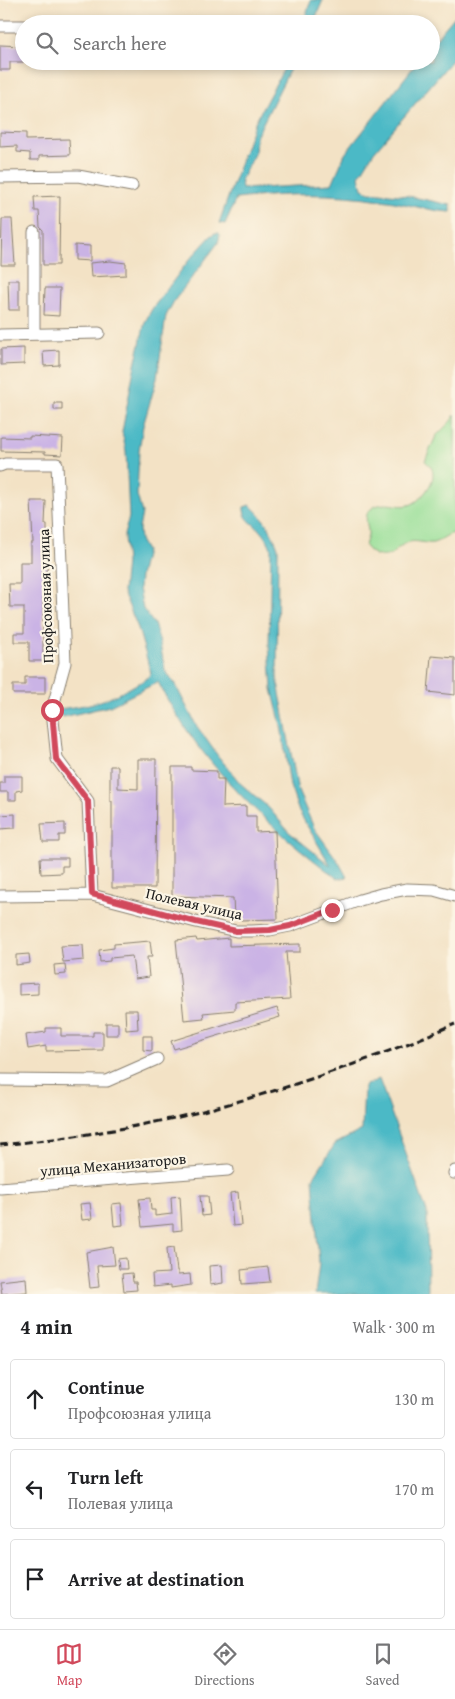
<!DOCTYPE html>
<meta charset="utf-8">
<style>
body{margin:0;font-family:"Gentium Book Plus",serif;background:#f2f2f2;color:#202124}
.stop{position:absolute;width:15px;height:15px;margin:-11px;border:4px solid #d1495b;border-radius:50%;background:#fff}
.stop.end{background:#d1495b;border-color:#fff;box-shadow:0 1px 5px #0008}
.list{margin:0;padding:0;list-style:none}
h2{display:flex;justify-content:space-between;align-items:center;height:65px;margin:0;padding:0 20px;font-size:21px}
h2 small{font-size:16px;font-weight:400;color:#757577}
.list li{display:grid;grid-template-columns:32px 1fr auto;gap:15px;align-items:center;box-sizing:border-box;height:80px;margin:0 10px 10px;padding:0 10px;border:1px solid #e0e0e0;border-radius:5px}
.list b{display:block;font-size:19px;white-space:nowrap}
.list p{margin:0;font-size:16px;white-space:nowrap;color:#757577}
.list em{font-size:16px;font-style:normal;color:#757577}
.icon{flex:none;width:28px;height:28px;fill:none;stroke:currentColor;stroke-width:2;stroke-linecap:round;stroke-linejoin:round}
.map{position:relative;flex:none;width:455px;height:1294px;overflow:hidden}
.search{position:absolute;background:#fff;box-shadow:0 2px 8px #0003;left:15px;right:15px;top:15px;height:55px;display:flex;align-items:center;gap:12px;box-sizing:border-box;padding:0 18px;border-radius:28px;color:#757577;font-size:19px}
.sheet{height:335px;background:#fff}
nav{display:flex;justify-content:space-around;align-items:center;box-sizing:border-box;height:70px;border-top:1px solid #e0e0e0;background:#fff;font-size:14px;color:#757577}
nav a{display:grid;justify-items:center;gap:2px}
nav .on{color:#d1495b}
.map>svg:first-child{display:block}
</style>
<div class="map">
<svg width="455" height="1294" viewBox="0 0 455 1294">
<rect width="100%" height="100%" fill="#fcf5e5"/>
<filter id="ink" filterUnits="userSpaceOnUse"><feTurbulence type="fractalNoise" baseFrequency=".02" numOctaves="2"/><feDisplacementMap in="SourceGraphic" scale="10" xChannelSelector="R" yChannelSelector="G"/><feConvolveMatrix kernelMatrix="1 2 1 2 8 2 1 2 1" color-interpolation-filters="sRGB"/></filter>
<filter id="wash" filterUnits="userSpaceOnUse"><feTurbulence type="fractalNoise" baseFrequency=".0096" numOctaves="4" result="noise"/><feDisplacementMap in="SourceGraphic" scale="20" xChannelSelector="R" yChannelSelector="G"/><feGaussianBlur stdDeviation="1.12" result="paint"/><feColorMatrix in="noise" values="0 0 0 0 0 0 0 0 0 0 0 0 0 0 0 0 0 1.4 0 .05"/><feComposite in="paint" operator="in"/></filter>
<g filter="url(#wash)">
<rect width="100%" height="100%" fill="#f3e2c5"/>
<!-- green -->
<path fill="#98df98" stroke="#5a7e5a" d="M455,415V533C446,534 441,541 433,543C425,544 417,540 409,542C402,544 398,548 393,553C383,560 371,555 365,546C366,542 367,539 368,535C369,526 362,516 371,509C384,499 396,508 409,505C419,503 434,484 433,474C433,468 429,464 425,461L436,436L450,422Z"/>
<!-- water -->
<path fill="#4cb9c6" stroke="#346a71" d="M311,0H323L313,24H303Z
M455,16V57L374,152L359,176L362,189L370,192L408,196L451,205V212C428,211 405,203 382,200C334,193 285,193 236,199L225,224L219,223L255,122L288,61H294L256,137L255,152L241,180L242,189L332,184L345,154L418,61H431V44Z
M215,233H219L220,235L218,243L174,301L166,316L157,378L143,426L139,450L137,495L142,513L139,529L140,540L146,551L140,576L139,588L143,609L154,624L159,639L165,670L175,684L196,725L218,756L241,784L268,807L289,832L331,866L299,812L290,786L281,725L272,689L269,645L271,548C268,541 266,536 260,530C253,523 243,519 244,507L250,505C264,518 272,530 278,548L277,677L298,791L314,828L338,861L347,877L338,879C267,826 199,763 158,682L110,706L63,717L58,713L59,709C90,705 105,702 133,686C140,682 147,680 151,673L138,628L123,592L126,563L124,535L129,517L126,451L122,432L133,374L145,322L152,309L189,260L212,235Z
M379,1079L427,1212L428,1294H315L319,1264L313,1178L335,1144L362,1130L364,1086Z"/>
<g id="blocks">
<!-- building -->
<path fill="#cab3e5" d="M0,45L24,46V62H10V70H0Z
M0,132L26,133V140L69,139L70,155L39,156V160H30V153L17,152V146L0,147Z
M60,196L59,265H43V230L40,227L39,211H35L34,197Z
M2,219H12L15,265H1Z
M75,245L90,246V261L75,260Z
M110,261L126,263V275L91,277L90,263Z
M8,280H19V310H9Z
M45,288H60L59,316L44,315Z
M24,348V364L1,365V349Z
M59,350V365L44,366L43,351Z
M54,403H62V410H54Z
M30,436L63,438L62,455L45,454V452L1,451V437L30,438Z
M31,501H46L45,524H47V533H44V562H47V571H43V661H29V642H14V633H24V607H10L9,584H20V562H31V543H33Z
M431,656L455,658V695L428,692Z
M25,677H45V694H13V685H25Z
M138,759H156L155,888H112V801H110V766H118V788L138,789Z
M172,767H191V770L217,771V779H224L223,807L246,806V816H256V832L275,831L278,919L241,920L240,917H234L233,898L172,896Z
M4,776H22V790L16,791V800H8V792H0V783H4Z
M15,814V828L0,829V815Z
M65,823V835H59V842H43L41,824Z
M40,858H68V866H62V873L41,874Z
M196,938L197,941L229,938V946L300,944V952H286L290,999L235,1002V1010L203,1013L204,1018L184,1020L176,940Z
M150,941L152,957H147L149,977L135,979L132,956L110,958V961L100,962L99,950L114,948V944Z
M83,945L84,960L63,962L61,946Z
M29,954L30,963L16,965V955Z
M65,964L66,974L55,975L54,965Z
M38,983V994L19,995V984Z
M277,1008L280,1017L174,1049L171,1041Z
M125,1010H137L138,1029L126,1030Z
M106,1023H118V1035H106Z
M46,1028H61V1036H93V1032H103V1050L46,1051V1046L28,1049L26,1035L46,1032Z
M143,1036H152V1051L143,1050Z
M238,1192L241,1225L233,1226L230,1193Z
M180,1196L182,1230L173,1231V1224L142,1227L139,1199L150,1198L151,1210H155V1216L172,1214L171,1197Z
M200,1196H208L210,1215L202,1216Z
M90,1203L92,1219L82,1220L80,1204Z
M121,1203L123,1225L114,1226L112,1204Z
M113,1247L115,1265L97,1266L99,1287L90,1288L86,1252Z
M174,1247L177,1271H178V1275L190,1274L191,1285L171,1288V1285L153,1287L152,1274L169,1273L167,1248Z
M126,1258L127,1269H119L118,1259Z
M222,1265L223,1283L210,1285L209,1266Z
M268,1267L270,1282L242,1284L241,1270Z
M132,1273L133,1282H136L137,1290L124,1291L122,1274Z
M26,1278L27,1292L2,1294L0,1281Z"/>
</g>
</g>
<g filter="url(#ink)">
<use href="#blocks" fill-opacity="0" stroke="#887f70" stroke-width="1"/>
<g fill="none" stroke-linecap="round" stroke-linejoin="round">
<!-- street casing -->
<g stroke="#887f70" stroke-width="13">
<path id="street" d="M0,26H24
M0,177L78,176L132,186
M34,334V232
M0,335L99,333
M0,466L5,464H57L65,663L52,710L57,759L88,801L92,895
M0,896L92,895L196,922L236,931H252L270,930L290,926L360,900L381,894L407,889L434,890L455,896
M0,1080L107,1081L157,1059
M454,1173L455,1171
M0,1188L228,1170"/>
</g>
<!-- street -->
<use href="#street" stroke="#fff" stroke-width="11"/>
<!-- rail -->
<path stroke="#1c1c1c" stroke-width="3" stroke-dasharray="8 4" stroke-linecap="butt" d="M0,1145C61,1139 123,1130 183,1116C276,1093 367,1062 455,1024"/>
</g>
</g>
<g fill="none" stroke-linecap="round" stroke-linejoin="round" filter="url(#ink)">
<!-- route -->
<path stroke="#d1495b" stroke-width="6" d="M52,710L56,759L88,801L92,894L196,922L236,931L270,930L290,926L332,910"/>
</g>
<g text-anchor="middle" stroke-width="4.5" stroke-linejoin="round" paint-order="stroke">
<!-- street labels -->
<g font-size="15" fill="#1c1c1c" stroke="#fcf5e5">
<text transform="translate(46 596) rotate(-92)" y="5">Профсоюзная улица</text>
<text transform="translate(194 904) rotate(13)" y="5">Полевая улица</text>
<text transform="translate(113 1165) rotate(-5)" y="5">улица Механизаторов</text>
</g>
</g>
</svg>
<div class="stop" style="left:52px;top:710px"></div>
<div class="stop end" style="left:332px;top:910px"></div>
<div class="search"><svg class="icon" aria-label="search" viewBox="0 0 24 24"><circle cx="10" cy="10" r="6"/><path d="M15 15l6 6"/></svg>Search here</div>
</div>
<section class="sheet">
<h2>4 min<small>Walk · 300 m</small></h2>
<ul class="list">
<li><svg class="icon" aria-label="ahead" viewBox="0 0 24 24"><path d="M12 20V5M6 11l6-6 6 6"/></svg><div><b>Continue</b><p>Профсоюзная улица</p></div><em>130 m</em></li>
<li><svg class="icon" aria-label="left" viewBox="0 0 24 24"><path d="M17 20v-9H6M10 6l-5 5 5 5"/></svg><div><b>Turn left</b><p>Полевая улица</p></div><em>170 m</em></li>
<li><svg class="icon" aria-label="arrive" viewBox="0 0 24 24"><path d="M6 21V4h12l-3 4 3 4H6"/></svg><div><b>Arrive at destination</b></div></li>
</ul>
</section>
<nav>
<a class="on"><svg class="icon" aria-label="map" viewBox="0 0 24 24"><path d="M3 6l6-2 6 2 6-2v14l-6 2-6-2-6 2zM9 4v14M15 6v14"/></svg>Map</a>
<a><svg class="icon" aria-label="directions" viewBox="0 0 24 24"><path d="M12 3l9 9-9 9-9-9zM9 14v-3h6M13 9l2 2-2 2"/></svg>Directions</a>
<a><svg class="icon" aria-label="saved" viewBox="0 0 24 24"><path d="M7 4h10v16l-5-4-5 4z"/></svg>Saved</a>
</nav>
